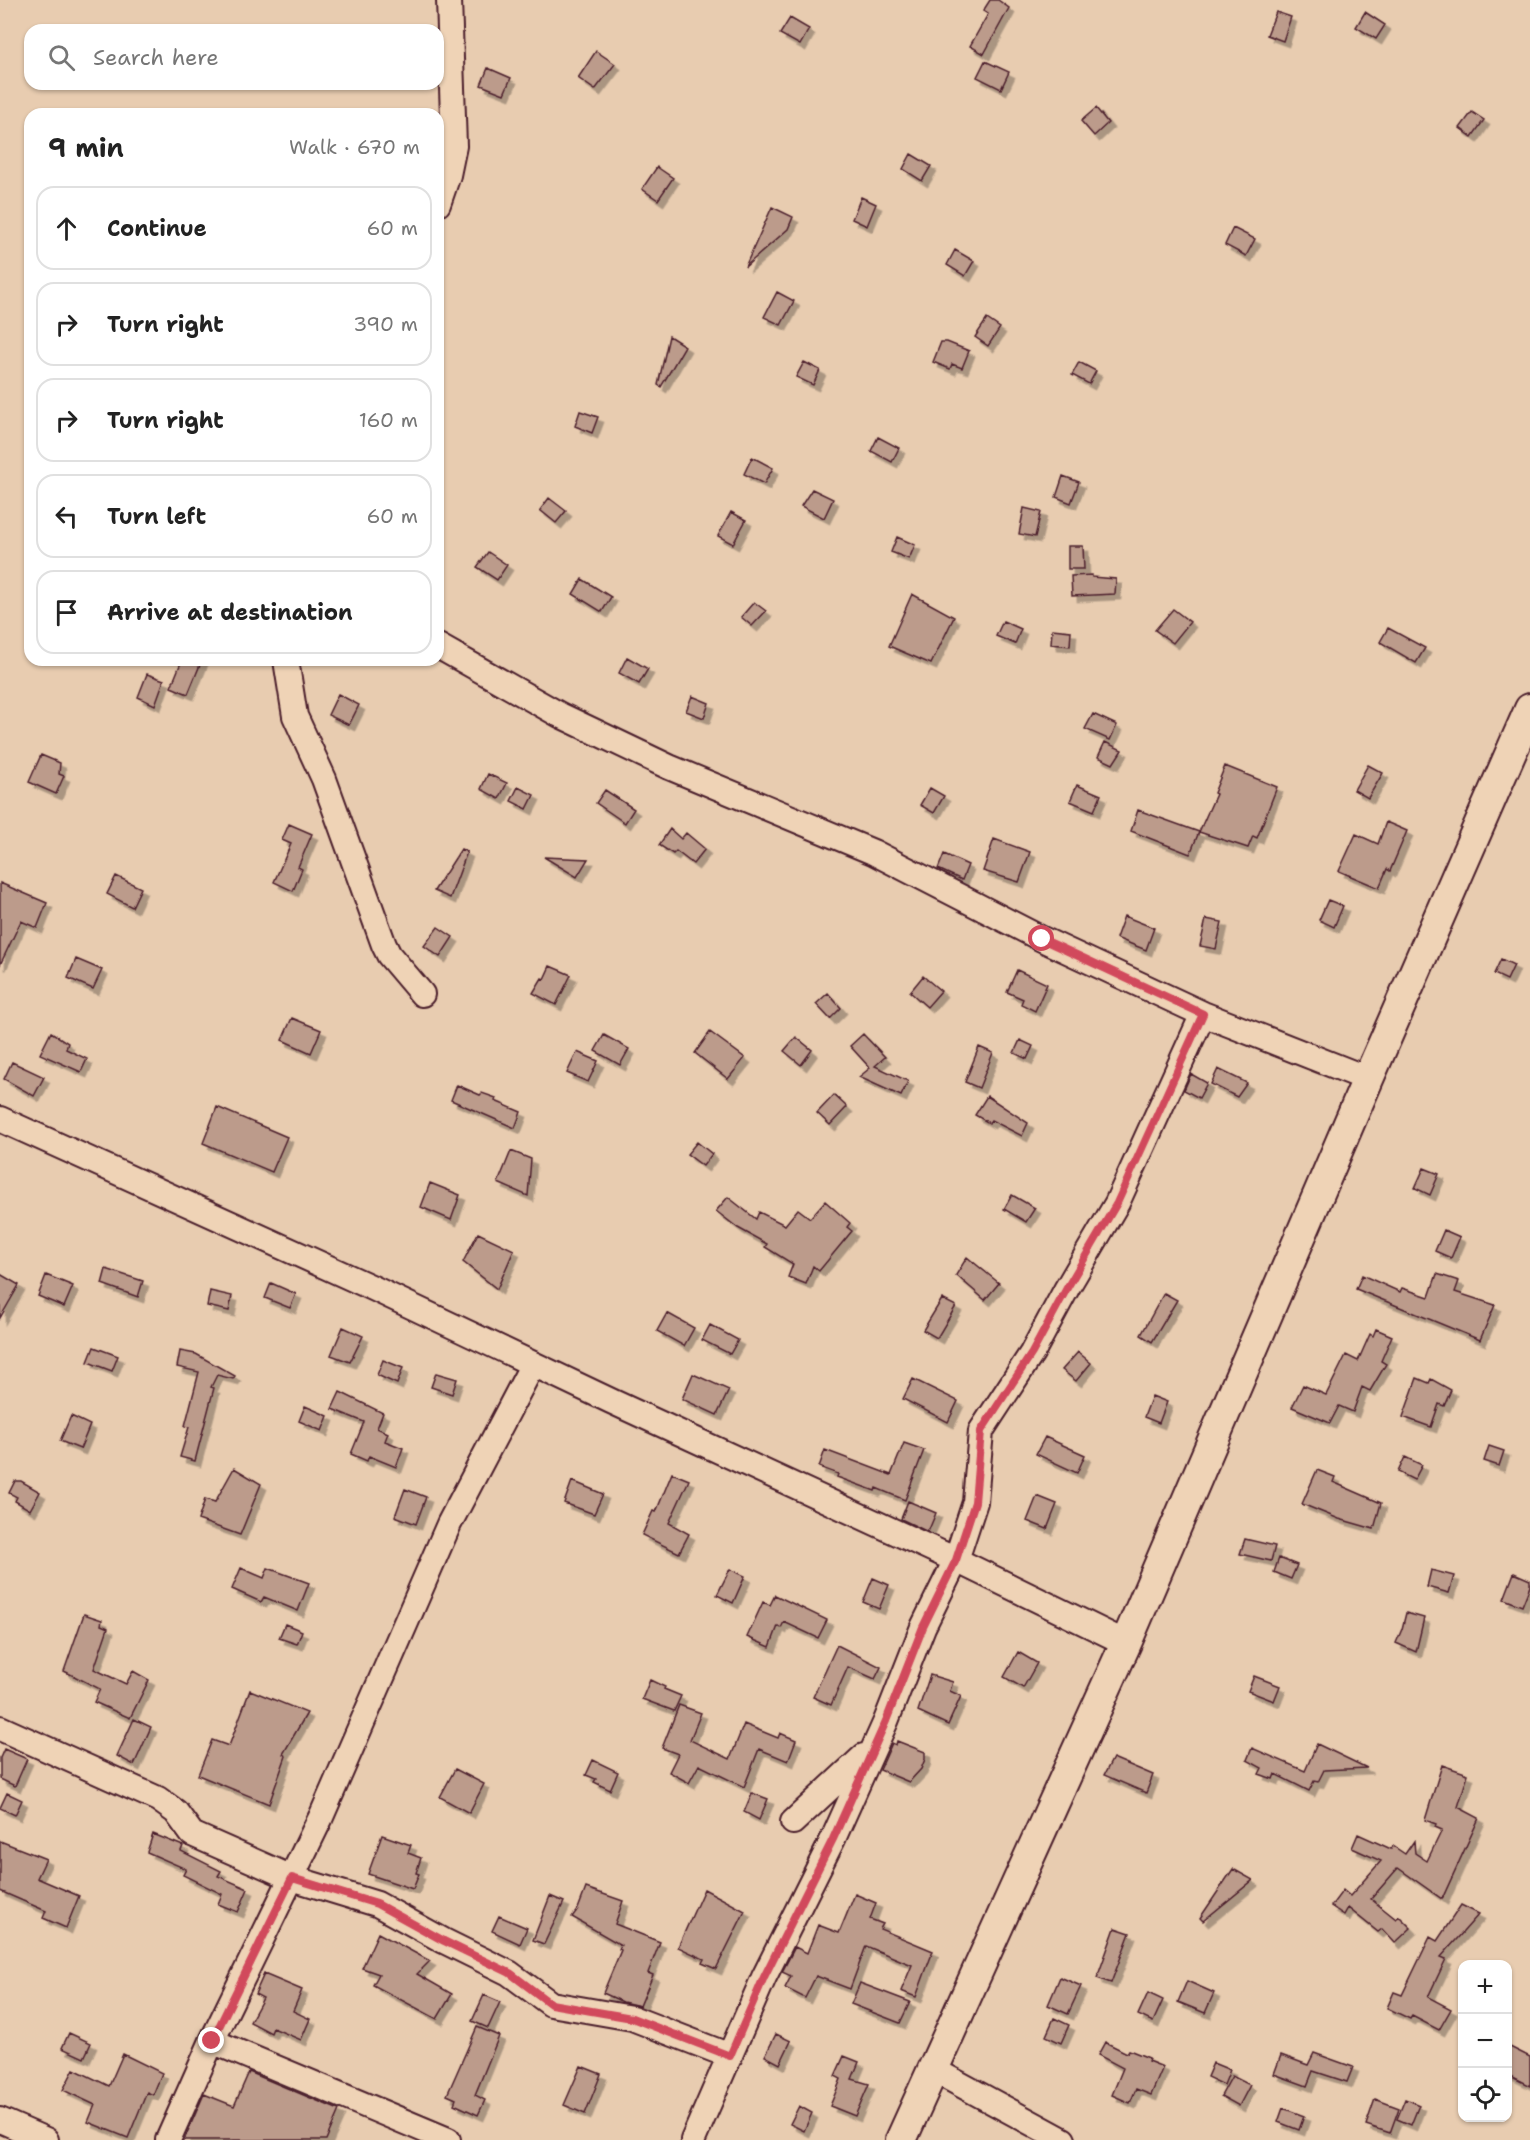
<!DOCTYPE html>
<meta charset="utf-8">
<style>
body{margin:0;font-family:"Shantell Sans",sans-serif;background:#f6f6f6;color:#222}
.controls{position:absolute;right:18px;bottom:18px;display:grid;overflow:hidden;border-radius:12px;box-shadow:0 2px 4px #0004}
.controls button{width:54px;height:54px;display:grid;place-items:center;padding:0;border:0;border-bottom:2px solid #e0e0e0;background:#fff;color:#222;font:30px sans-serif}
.stop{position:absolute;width:18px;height:18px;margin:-14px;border:4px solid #d1495b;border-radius:50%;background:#fff}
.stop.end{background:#d1495b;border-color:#fff;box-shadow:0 2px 6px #0008}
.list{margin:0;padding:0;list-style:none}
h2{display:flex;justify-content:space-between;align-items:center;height:78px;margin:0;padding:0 24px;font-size:26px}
h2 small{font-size:20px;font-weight:400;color:#767676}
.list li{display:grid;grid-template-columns:39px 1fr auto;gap:18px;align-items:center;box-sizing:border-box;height:84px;margin:0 12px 12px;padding:0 12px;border:2px solid #e0e0e0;border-radius:18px}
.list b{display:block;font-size:22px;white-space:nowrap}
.list em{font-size:20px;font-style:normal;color:#767676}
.icon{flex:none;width:33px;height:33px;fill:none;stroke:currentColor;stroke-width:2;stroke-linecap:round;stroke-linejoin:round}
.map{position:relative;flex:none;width:1530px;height:2140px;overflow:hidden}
.search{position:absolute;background:#fff;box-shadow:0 2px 4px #0004;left:24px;top:24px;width:420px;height:66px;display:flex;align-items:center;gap:15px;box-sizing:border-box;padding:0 21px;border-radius:18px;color:#767676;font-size:22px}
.panel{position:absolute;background:#fff;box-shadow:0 2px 4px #0004;left:24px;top:108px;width:420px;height:558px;border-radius:18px}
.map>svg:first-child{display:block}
</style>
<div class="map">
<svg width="1530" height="2140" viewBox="0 0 1530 2140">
<defs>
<filter id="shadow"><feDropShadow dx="5.5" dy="5.5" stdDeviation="0" flood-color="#0004"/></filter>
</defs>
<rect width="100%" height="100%" fill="#e8ccb0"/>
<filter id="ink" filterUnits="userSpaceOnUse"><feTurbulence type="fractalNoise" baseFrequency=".0167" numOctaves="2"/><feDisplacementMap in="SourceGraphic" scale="12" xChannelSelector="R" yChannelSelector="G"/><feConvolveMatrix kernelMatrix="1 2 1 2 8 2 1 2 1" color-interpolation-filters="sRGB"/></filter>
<g filter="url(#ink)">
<!-- building -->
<path fill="#bc9b8b" stroke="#4a1f2b" stroke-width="1.5" filter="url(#shadow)" d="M990,0H998L1009,8L984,54L970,46L988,14L983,11Z
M1276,12L1291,17L1283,41L1267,35Z
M1365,12L1385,25L1376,39L1356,27Z
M790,18L809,29L800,45L780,34Z
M596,51L615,64L595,90L578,78Z
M985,61L1009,72L1001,89L977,77Z
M488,68L511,78L504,94L481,85Z
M1096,108L1108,123L1094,136L1081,121Z
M1472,112L1484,120L1472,137L1460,128Z
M911,154L931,166L922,181L903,169Z
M657,167L673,178L658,200L642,189Z
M861,197L876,204L867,226L852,219Z
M772,207L793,217L788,229L745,267Z
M1233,228L1255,239L1246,256L1225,245Z
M955,250L974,261L965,276L947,265Z
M777,292L794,301L781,325L764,317Z
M987,319L1000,328L988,346L975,337Z
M669,336L685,346L661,387L658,385Z
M941,342H947L969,351L962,368L952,364L950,369L933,362Z
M804,362L820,370L813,385L796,377Z
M1079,362L1096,371L1089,384L1072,375Z
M580,411L598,417L592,433L575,426Z
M878,437L899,448L892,462L871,451Z
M752,457L773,468L764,484L744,474Z
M1063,476L1079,482L1071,503L1056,497Z
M812,489L833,499L824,518L801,506Z
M549,498L566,511L556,523L540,510Z
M1024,508L1041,512L1035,537L1019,534Z
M731,512L746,520L733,544L718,536Z
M897,537L915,545L909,559L891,552Z
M1068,546H1083L1084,569H1068Z
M488,552L507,565L497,580L477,567Z
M1092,575V577L1116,579L1115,594L1072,596L1071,576Z
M582,579L611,597L602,612L573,594Z
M912,594L954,617L931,664L889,646Z
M754,602L766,611L752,626L741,617Z
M1173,609L1190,622L1173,643L1155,630Z
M1003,621L1021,629L1015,644L996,636Z
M1388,628L1425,648L1416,663L1380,642Z
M1052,629L1071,631L1070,646L1051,644Z
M627,657L648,669L639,684L619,673Z
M182,660H202L188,694L171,687Z
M147,674L164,680L155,705L138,697Z
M338,694L359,705L349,725L328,715Z
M692,696L709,703L704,718L686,711Z
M1093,714L1117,725L1110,740L1085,729Z
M1105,742L1122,750L1113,764L1098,757Z
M41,755L60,763L59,774L64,776L56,794L29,782Z
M1368,765L1383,773L1368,798L1354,790Z
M1225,766L1277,787L1257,838L1253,836L1248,848L1199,832L1216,794L1214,793Z
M488,774L507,783L499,799L481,789Z
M1077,785L1101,795L1094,811L1070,801Z
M518,787L534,795L527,809L511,801Z
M930,788L944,796L934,813L920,805Z
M605,790L634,809L625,823L596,803Z
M1138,810L1199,832L1190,854L1131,831Z
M1386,822L1407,831L1390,871L1387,869L1379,888L1339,871L1356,834L1378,844Z
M289,824L312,834L298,867L302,869L293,891L274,882L291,844L282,840Z
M670,829L681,839L686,833L705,849L693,864L676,851L673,854L659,845Z
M994,839L1030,852L1019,882L983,871Z
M461,849L467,852L450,898L434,891Z
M944,854L968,865L962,880L938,869Z
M544,857L588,859L577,877Z
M116,876L141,888L132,907L107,894Z
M0,883L47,903L37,928L21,921L0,965Z
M1328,900L1343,906L1334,927L1319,920Z
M1124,916L1154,928L1146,950L1116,938Z
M1206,919L1222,922L1216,949L1200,946Z
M438,927L453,937L440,957L424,946Z
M76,959L102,970L93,989L68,978Z
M1501,959L1514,965L1507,980L1494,974Z
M550,966L571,975L556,1005L533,993L542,978L544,979Z
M1017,970L1047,984L1035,1011L1021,1004L1023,999L1007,992Z
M923,976L941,991L927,1007L910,992Z
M828,993L841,1008L830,1019L816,1004Z
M292,1018L321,1030L311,1053L282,1040Z
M51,1032L68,1043L66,1049L87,1059L81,1072L40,1054Z
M710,1032L745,1058L728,1079L695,1053Z
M863,1034L885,1057L875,1066L908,1081L901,1096L859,1077L870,1068L850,1046Z
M604,1035L629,1049L620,1065L595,1051Z
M796,1037L812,1050L801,1065L784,1051Z
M1020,1040L1033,1046L1027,1059L1014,1053Z
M979,1047L993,1053L979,1088L965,1082Z
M577,1052L598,1061L588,1082L567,1073Z
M12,1062L44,1077L34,1096L4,1079Z
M1218,1069L1247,1083L1237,1097L1211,1084Z
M1191,1074L1207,1083L1199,1098L1184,1090Z
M457,1085L480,1095L482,1093L496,1098L495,1101L521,1112L515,1128L451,1100Z
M834,1095L847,1107L830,1125L817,1113Z
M987,1096L1028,1123L1022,1136L991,1120L989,1123L975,1115Z
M217,1107L287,1137L272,1172L203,1143Z
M697,1142L712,1154L703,1166L687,1154Z
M511,1151L531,1159L528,1196L498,1183Z
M1424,1168L1439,1174L1430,1195L1415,1188Z
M430,1183L460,1195L451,1220L421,1207Z
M1012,1195L1035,1208L1026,1222L1004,1209Z
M728,1197L756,1219L759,1212L785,1225L798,1209L810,1218L825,1201L850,1223L847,1227L852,1231L819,1271L813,1266L806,1284L788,1277L793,1264L765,1247L767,1244L738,1228L716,1211Z
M1444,1230L1460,1237L1451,1258L1435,1251Z
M478,1233L514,1250L497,1289L463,1262Z
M967,1257L999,1283L985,1300L956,1275Z
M106,1269L143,1281L138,1297L102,1284Z
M0,1274L19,1285L0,1318Z
M1437,1274L1459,1281L1455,1292L1495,1305L1480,1340L1356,1289L1362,1275L1400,1292L1402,1288L1429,1297Z
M46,1275L73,1286L64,1307L38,1296Z
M271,1283L296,1294L290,1308L265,1298Z
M210,1291L232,1296L229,1311L207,1306Z
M1164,1293L1177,1300L1152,1342L1141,1335Z
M942,1299L956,1306L937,1338L923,1330Z
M667,1313L694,1328L684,1346L657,1331Z
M710,1325L738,1340L730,1354L702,1340Z
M343,1327L363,1336L350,1362L331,1355Z
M1376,1329L1392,1336L1381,1361L1386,1364L1370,1391L1362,1387L1353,1412L1339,1406L1330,1423L1292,1407L1303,1385L1326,1395L1346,1355L1358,1361L1370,1334L1373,1336Z
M94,1347L118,1356L112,1371L88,1362Z
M180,1351L196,1354L235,1376L233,1379L217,1375L211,1387L214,1388L195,1461L180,1457L189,1427L185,1426L199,1372L177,1367Z
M1078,1352L1091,1363L1076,1381L1062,1370Z
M383,1360L403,1368L397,1384L377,1375Z
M436,1373L457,1379L452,1394L431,1387Z
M693,1374L729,1390L717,1415L682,1399Z
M1417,1378L1429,1383L1431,1379L1451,1390L1444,1406L1439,1404L1431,1427L1403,1417Z
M913,1379L958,1401L948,1422L903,1399Z
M340,1392L383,1413L377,1428L388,1433L385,1441L403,1448L396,1467L369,1456L367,1461L351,1454L364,1422L332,1409Z
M1152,1396L1167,1402L1159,1423L1144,1417Z
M305,1406L328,1416L322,1431L299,1421Z
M71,1416L90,1425L80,1449L60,1441Z
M1045,1437L1085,1455L1077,1473L1036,1454Z
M904,1443L924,1450L905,1500L876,1488L875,1491L837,1477L838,1474L819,1467L825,1450L891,1475Z
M1489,1446L1504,1451L1499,1466L1484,1461Z
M1405,1457L1422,1465L1414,1480L1398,1472Z
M234,1468L261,1484L240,1535L198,1520L205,1499L215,1502Z
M1317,1470L1335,1477L1333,1482L1381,1503L1374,1529L1339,1519L1302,1504Z
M672,1473L689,1480L669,1523L689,1534L679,1553L642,1535L653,1511L656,1512Z
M15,1481H21L40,1492L30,1510L15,1501L17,1497L9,1493Z
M572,1481L603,1494L594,1514L564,1503Z
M405,1489L426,1497L416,1524L395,1516Z
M1037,1496L1057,1504L1047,1529L1027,1521Z
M908,1501L936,1513L928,1532L901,1519Z
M1245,1539L1275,1546L1271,1561L1240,1554Z
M1279,1558L1297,1565L1291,1579L1274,1572Z
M241,1568L264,1578L268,1568L309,1583L298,1611L264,1597L261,1602L232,1589Z
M730,1569L745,1576L733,1603L717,1595Z
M1431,1570L1454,1576L1449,1593L1427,1587Z
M1514,1573L1530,1580V1586L1522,1606L1504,1599Z
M873,1578L889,1585L879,1609L863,1602Z
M775,1595L827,1620L818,1638L784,1622L781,1628L778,1626L770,1647L747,1637L763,1602L770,1605Z
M1406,1613L1424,1618L1416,1652L1396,1643L1402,1629Z
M84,1614L102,1620L101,1625L108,1628L94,1669L126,1684L133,1671L149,1680L130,1718L94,1702L100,1689L64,1671Z
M285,1624L302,1631L297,1644L279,1638Z
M837,1645L881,1667L875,1679L848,1667L831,1705L813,1697Z
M1018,1652L1037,1663L1023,1688L1004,1677Z
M930,1675L953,1682L950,1691L961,1696L948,1725L918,1711Z
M1254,1676L1280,1686L1274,1701L1248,1691Z
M650,1680L665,1687L664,1689L681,1696L674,1711L642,1699Z
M250,1690L307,1713L283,1754L286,1756L269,1804L198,1775L212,1740L229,1746Z
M679,1705L701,1713L690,1740L730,1759L744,1724L778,1738L780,1733L796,1740L788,1761L759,1749L744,1787L699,1765L689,1783L669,1772L678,1754L662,1748Z
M134,1719L151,1727L134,1765L117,1756Z
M897,1741L925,1752V1759L921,1769L909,1782L880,1770L892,1743L896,1745Z
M1317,1744L1367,1768L1324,1770L1318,1782L1314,1781L1309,1791L1275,1774L1273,1779L1259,1774L1262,1768L1247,1760L1252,1748L1305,1771Z
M4,1749L27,1759L15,1786L0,1779V1758Z
M1113,1758L1153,1775L1146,1793L1104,1775Z
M593,1760L618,1772L610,1790L594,1782L596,1779L586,1775Z
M1442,1765L1468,1774L1458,1807L1479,1818L1442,1899L1398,1868L1371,1899L1396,1919L1399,1916L1411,1928L1395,1943L1382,1929L1378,1932L1348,1908L1344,1915L1331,1906L1343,1890L1350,1896L1381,1861L1352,1848L1358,1834L1391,1849L1393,1846L1405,1854L1414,1841L1415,1853L1427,1861L1442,1830L1435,1827L1436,1824L1425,1820Z
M455,1769L484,1784L469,1813L440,1797Z
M7,1793L22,1800L15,1815L0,1808Z
M752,1793L768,1799L759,1820L744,1812Z
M153,1834L183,1846L181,1851L221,1871L218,1876L248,1889L238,1912L218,1904L222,1894L183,1875L186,1869L147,1852Z
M382,1835L411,1845L408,1853L421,1858L416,1873L419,1874L413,1889L368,1874Z
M0,1841L46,1859L37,1878L79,1896L66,1928L43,1918L46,1911L0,1891Z
M1233,1869L1253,1880L1203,1921L1200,1918Z
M586,1888L623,1901L615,1924L660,1942L648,1973L653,1975L640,2006L623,2002L603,1993L621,1950L619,1949L621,1945L572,1917L578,1909Z
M704,1889L745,1911L716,1969L702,1963L704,1959L678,1947Z
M855,1894L876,1903L870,1919L883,1924L880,1929L933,1951L916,1997L901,1991L912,1965L866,1946L850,1989L816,1976L805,1998L785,1988L791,1976L782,1972L795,1947L807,1953L818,1925L839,1933Z
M550,1896L564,1902L544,1944L533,1940Z
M1461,1905L1479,1914L1441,1957L1446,1959L1428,1997L1451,2009L1439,2030L1412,2016L1410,2019L1387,2008L1394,1992L1402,1995L1430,1937L1437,1941Z
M499,1916L527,1928L520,1944L492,1931Z
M1115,1928L1130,1933L1111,1983L1097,1978Z
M378,1933L430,1961L417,1974L452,1994L437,2019L373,1985L379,1974L362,1968Z
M264,1974L302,1990L293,2011L310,2019L301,2040L273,2028L271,2033L250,2022L263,1998L255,1994Z
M1060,1977L1081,1986L1068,2014L1048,2005Z
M1187,1981L1214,1993L1205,2013L1178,2002Z
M860,1983L910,2002L900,2023L851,2004Z
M1148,1993L1163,2000L1153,2022L1138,2015Z
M484,1995L500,2002L488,2028L472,2021Z
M1054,2018L1069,2025L1061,2043L1046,2036Z
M477,2027L499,2036L475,2095L485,2100L478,2115L454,2104L456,2099L447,2095Z
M69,2033L91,2043L84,2058L62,2048Z
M776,2034L791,2041L780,2064L765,2056Z
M1105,2042L1127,2053L1129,2050L1149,2058L1148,2061L1163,2067L1151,2095L1136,2089L1130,2103L1112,2095L1123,2068L1098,2055Z
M1508,2046L1530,2057V2086L1508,2075Z
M1314,2053L1353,2067L1347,2082L1313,2071L1307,2086L1274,2074L1281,2055L1308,2065Z
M123,2054L162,2073L153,2095L147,2092L128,2138L88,2122L95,2105L63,2090L74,2069L109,2086Z
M844,2056L859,2062L852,2079L869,2084L855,2116L830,2106L841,2079L835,2076Z
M1213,2063L1230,2070L1224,2085L1207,2077Z
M581,2066L601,2074L585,2114L564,2105Z
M249,2072L339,2110L326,2140H184L204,2094L234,2106Z
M1232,2076L1250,2085L1239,2106L1221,2096Z
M1375,2099L1399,2108L1390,2133L1366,2125Z
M1405,2099L1419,2105L1411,2125L1397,2119Z
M799,2106L812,2113L804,2131L790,2124Z
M1283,2108L1304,2116L1299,2130L1278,2122Z"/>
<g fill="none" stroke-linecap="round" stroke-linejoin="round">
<!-- minor casing -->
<g stroke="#4a1f2b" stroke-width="28">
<path id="minor" d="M438,204L448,175L454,146L449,0
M438,646L560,715L669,767L873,852L1042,939L1203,1014L1368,1079
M286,660L295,716L324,779L384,945L389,955L422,994
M0,1119L373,1288L611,1401L956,1560L1126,1643
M0,1728L158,1799L176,1812L192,1834L292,1878L377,1904L444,1941L509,1973L551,2004L632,2018L730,2056
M793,1822L864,1756
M212,2041L448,2140
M932,2069L1063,2140
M0,2120L46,2140
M168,2140L212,2041L321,1817L449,1524L533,1364
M693,2140L764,1977L833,1839L886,1721L923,1627L956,1560L975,1502L981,1431L1032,1353L1067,1288L1117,1203L1203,1014"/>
</g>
<!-- major casing -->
<g stroke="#4a1f2b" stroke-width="34">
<path id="major" d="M901,2140L1126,1643L1368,1079L1530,709"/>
</g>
<!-- minor -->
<use href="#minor" stroke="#efd3b6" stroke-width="24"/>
<!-- major -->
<use href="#major" stroke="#efd3b6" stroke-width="30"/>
</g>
</g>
<g fill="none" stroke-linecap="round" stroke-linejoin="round" filter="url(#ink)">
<!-- route -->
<path stroke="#d1495b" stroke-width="8" d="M212,2041L292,1878L377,1904L444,1941L510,1973L551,2004L632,2018L730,2056L764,1977L833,1839L886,1721L923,1627L956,1560L975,1502L981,1431L1032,1353L1067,1288L1117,1203L1203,1014L1042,939"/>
</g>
</svg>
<div class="controls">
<button>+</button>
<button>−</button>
<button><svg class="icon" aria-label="locate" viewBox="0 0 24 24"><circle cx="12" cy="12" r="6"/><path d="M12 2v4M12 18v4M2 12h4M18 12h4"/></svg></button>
</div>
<div class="stop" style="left:1042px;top:939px"></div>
<div class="stop end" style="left:212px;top:2041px"></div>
<div class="search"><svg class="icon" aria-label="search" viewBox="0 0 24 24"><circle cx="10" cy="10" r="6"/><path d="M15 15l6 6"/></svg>Search here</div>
<section class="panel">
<h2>9 min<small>Walk · 670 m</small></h2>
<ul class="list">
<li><svg class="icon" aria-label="ahead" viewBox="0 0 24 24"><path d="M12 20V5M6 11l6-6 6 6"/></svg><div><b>Continue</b></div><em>60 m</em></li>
<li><svg class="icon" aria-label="right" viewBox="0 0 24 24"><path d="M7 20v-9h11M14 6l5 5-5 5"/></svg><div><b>Turn right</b></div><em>390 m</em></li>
<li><svg class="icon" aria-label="right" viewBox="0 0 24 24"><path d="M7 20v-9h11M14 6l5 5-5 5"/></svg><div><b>Turn right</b></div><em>160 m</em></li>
<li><svg class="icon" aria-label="left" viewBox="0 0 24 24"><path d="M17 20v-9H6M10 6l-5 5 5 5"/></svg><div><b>Turn left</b></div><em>60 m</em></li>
<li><svg class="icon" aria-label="arrive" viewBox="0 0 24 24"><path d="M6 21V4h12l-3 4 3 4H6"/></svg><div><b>Arrive at destination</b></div></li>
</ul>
</section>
</div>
